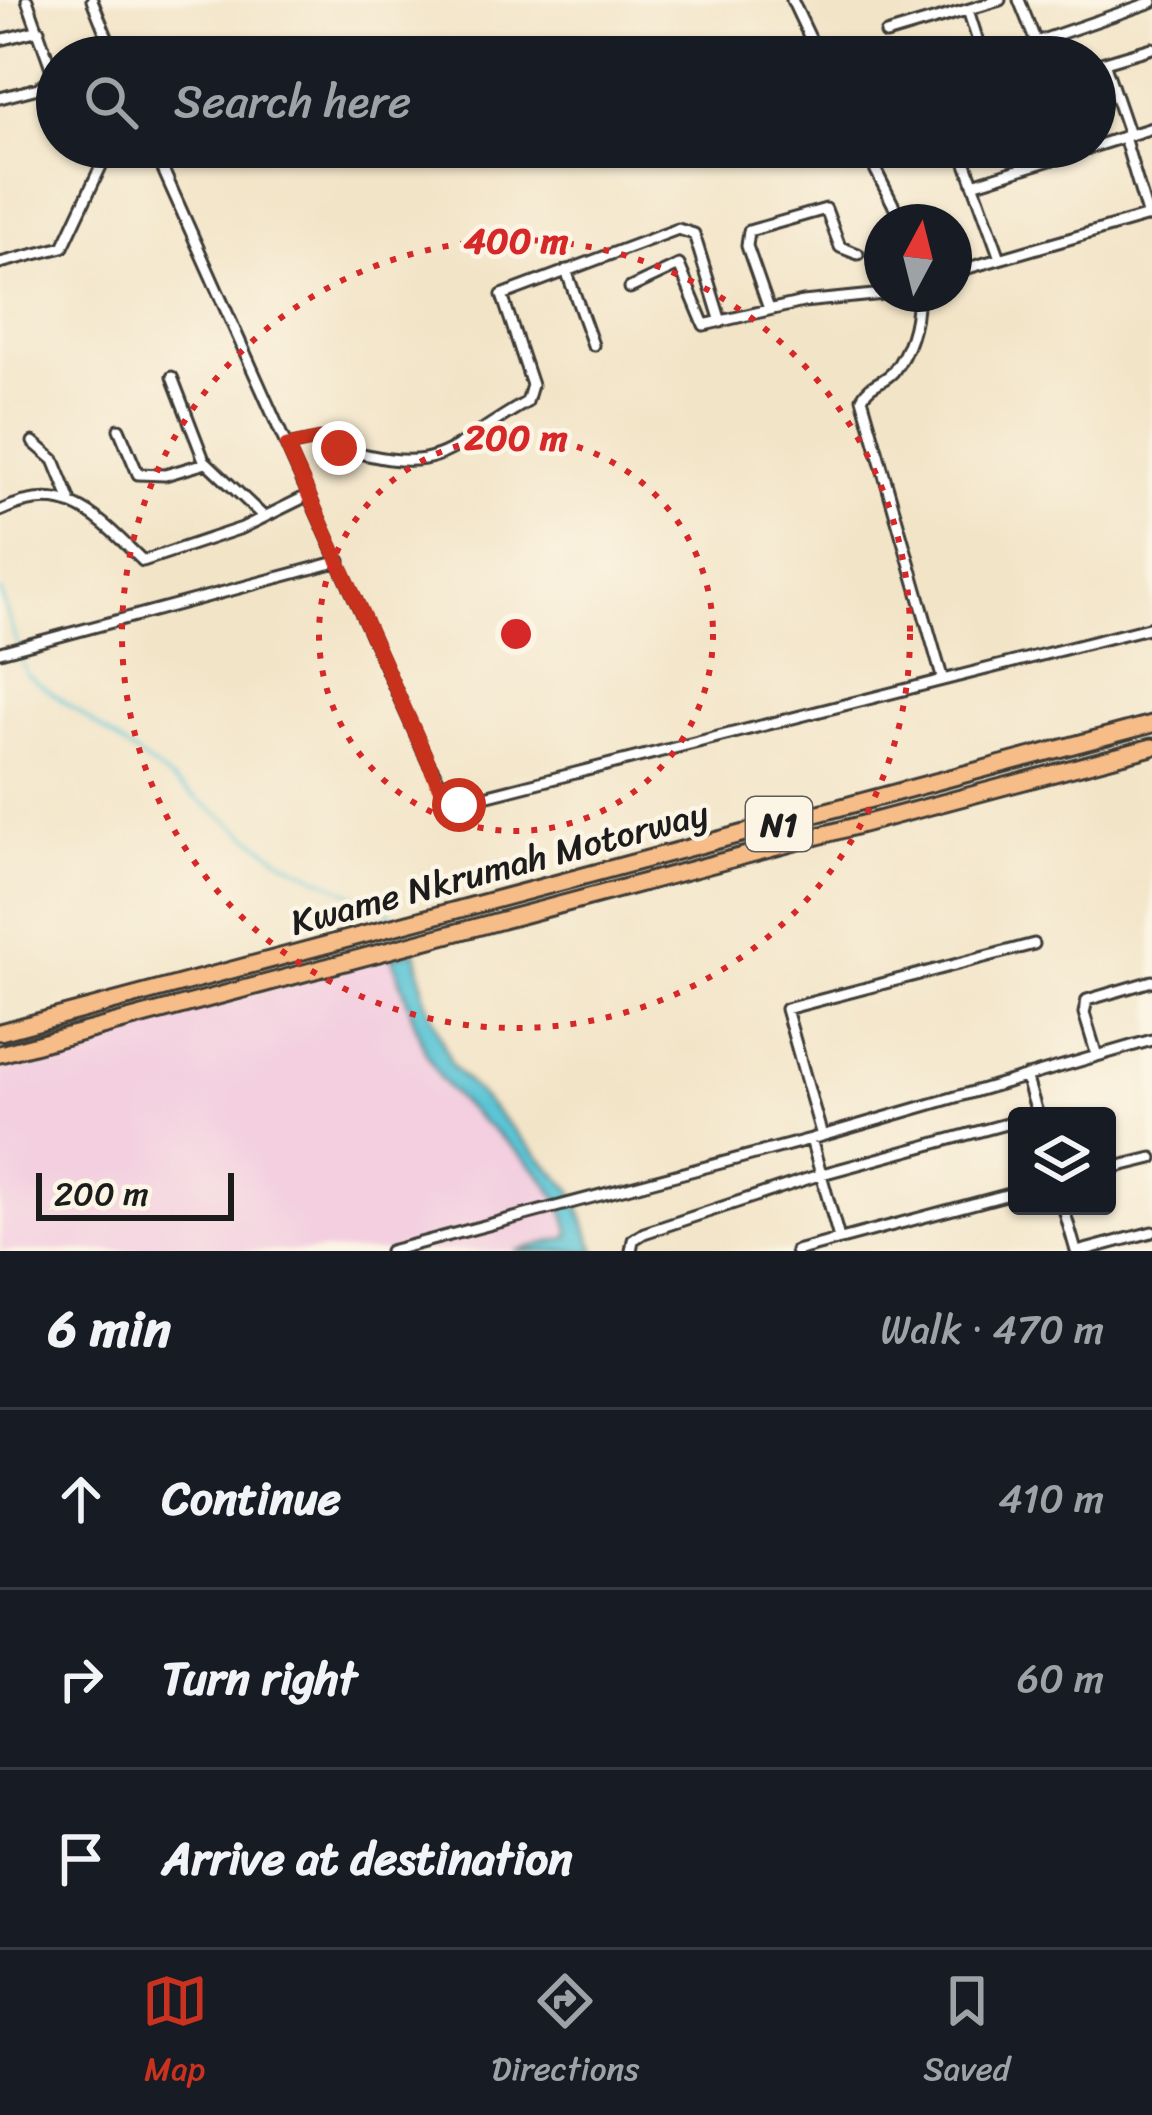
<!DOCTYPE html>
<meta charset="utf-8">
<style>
body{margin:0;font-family:Sriracha,sans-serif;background:#242831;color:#f1f3f6}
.controls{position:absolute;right:36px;bottom:36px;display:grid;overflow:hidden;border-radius:12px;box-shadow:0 3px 9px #0004}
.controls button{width:108px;height:108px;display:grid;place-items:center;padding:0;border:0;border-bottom:3px solid #363941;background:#171b24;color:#f1f3f6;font:60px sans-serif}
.compass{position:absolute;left:864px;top:204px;width:108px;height:108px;border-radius:50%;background:#171b24;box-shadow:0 3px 9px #0004;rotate:7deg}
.scale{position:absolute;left:36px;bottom:30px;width:198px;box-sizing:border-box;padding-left:12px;border:6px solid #1c1c1c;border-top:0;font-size:33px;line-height:42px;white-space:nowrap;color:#1c1c1c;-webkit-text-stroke:9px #fcf5e5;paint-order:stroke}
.stop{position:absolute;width:36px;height:36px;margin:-27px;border:9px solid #c8321e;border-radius:50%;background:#fff}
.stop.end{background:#c8321e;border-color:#fff;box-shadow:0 3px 12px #0008}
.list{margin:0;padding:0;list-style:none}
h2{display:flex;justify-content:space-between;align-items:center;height:156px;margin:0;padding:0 48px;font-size:51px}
h2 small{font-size:39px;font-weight:400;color:#9ea1a6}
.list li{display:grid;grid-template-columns:78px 1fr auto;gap:36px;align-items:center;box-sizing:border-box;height:180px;padding:0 48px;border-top:3px solid #363941}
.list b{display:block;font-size:45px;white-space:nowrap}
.list em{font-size:39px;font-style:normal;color:#9ea1a6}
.icon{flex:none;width:66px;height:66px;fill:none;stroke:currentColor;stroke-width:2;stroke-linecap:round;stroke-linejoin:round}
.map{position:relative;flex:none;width:1152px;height:1251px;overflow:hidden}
.search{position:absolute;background:#171b24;box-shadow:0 3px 9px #0004;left:36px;right:36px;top:36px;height:132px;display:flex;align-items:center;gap:30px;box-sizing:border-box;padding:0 42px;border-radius:66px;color:#9ea1a6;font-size:45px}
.sheet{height:696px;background:#171b24}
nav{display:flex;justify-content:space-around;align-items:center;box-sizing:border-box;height:168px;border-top:3px solid #363941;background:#171b24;font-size:33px;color:#9ea1a6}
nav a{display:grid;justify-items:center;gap:6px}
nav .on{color:#c8321e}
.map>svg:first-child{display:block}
</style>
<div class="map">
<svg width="1152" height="1251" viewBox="0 0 1152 1251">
<rect width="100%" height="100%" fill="#fcf5e5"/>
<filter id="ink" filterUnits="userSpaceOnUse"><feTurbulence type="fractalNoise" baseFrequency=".00833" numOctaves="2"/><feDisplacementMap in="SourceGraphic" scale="24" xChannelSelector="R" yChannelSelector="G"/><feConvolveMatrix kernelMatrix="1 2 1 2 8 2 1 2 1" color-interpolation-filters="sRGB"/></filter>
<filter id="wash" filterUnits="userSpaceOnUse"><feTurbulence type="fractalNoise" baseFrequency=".004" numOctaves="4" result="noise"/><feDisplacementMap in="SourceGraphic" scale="48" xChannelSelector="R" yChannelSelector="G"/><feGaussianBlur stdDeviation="2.7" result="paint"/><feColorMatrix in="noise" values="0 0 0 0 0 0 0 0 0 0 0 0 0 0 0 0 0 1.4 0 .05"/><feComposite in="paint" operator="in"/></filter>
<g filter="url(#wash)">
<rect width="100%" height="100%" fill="#f2e4c7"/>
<!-- built -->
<path fill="#f3cfe0" d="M391,957L416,1031L535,1169L557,1200L570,1237L515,1251H0V1061Z"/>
<!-- water -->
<path fill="#5bc5d5" stroke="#3c7078" stroke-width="3" d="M416,951L425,998L452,1066L572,1191L596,1251H515L570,1237C560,1164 480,1133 441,1079C415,1042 410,997 391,957Z"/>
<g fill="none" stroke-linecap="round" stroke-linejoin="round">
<!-- stream -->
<path stroke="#5bc5d5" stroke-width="3" d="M0,590L26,674L283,861L390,912L392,919"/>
</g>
</g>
<g filter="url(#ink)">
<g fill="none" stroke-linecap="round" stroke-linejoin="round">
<!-- minor casing -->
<g stroke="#3c3a36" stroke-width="15">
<path id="minor" d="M92,0L115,57
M792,0L819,57
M1019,0L1036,42
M968,10L983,57
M886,34L1000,0
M0,40L39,30
M1038,57L1036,42L1152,2
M1104,62L1129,135
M1095,65L1152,48
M0,98L38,88L54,76L27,0
M1124,137L1148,217
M1095,146L1152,128
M153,147L428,762L453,804L1152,627
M864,147L902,222
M960,147L1000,258
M973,184L1092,147
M0,263L63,247L102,164
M566,270L593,345
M954,272L1152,215
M630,288L679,265L704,325L803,302L884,294
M917,294C918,322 910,349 893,372C883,383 870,383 862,398L942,677
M769,309L747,246L749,231L826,209L840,247L858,254
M172,377L204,460L264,517
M119,429L138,474L165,475L206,463
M33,442L54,460L70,499
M287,446L336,436L339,448C446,477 439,452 527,402L532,385L502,295L678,229L694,234L721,322
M0,511C67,479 97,517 143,561L242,528L309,495
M0,652L340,561
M1097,1056L1084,1013L1087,1000L1152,981
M1026,1076L1038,1116
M822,1136L786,1009L1034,944
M811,1139L839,1238
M1107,1169L1152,1158
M1063,1206L1076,1251
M390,1251L811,1139L1152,1040
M631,1251L633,1240L644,1233L822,1174L1017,1121
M796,1251L1017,1192
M1081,1251L1152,1232"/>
</g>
<!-- highway casing -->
<g stroke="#3c3a36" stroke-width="21">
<path id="highway" d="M0,1032L1152,724
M0,1054L1152,747"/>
</g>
<!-- minor -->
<use href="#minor" stroke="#fff" stroke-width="9"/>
<!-- highway -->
<use href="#highway" stroke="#f7bd88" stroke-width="15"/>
</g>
</g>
<g fill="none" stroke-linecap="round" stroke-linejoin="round" filter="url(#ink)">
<!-- route -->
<path stroke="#c8321e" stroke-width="15" d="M339,448L336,436L287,446L444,797L459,805"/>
</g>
<!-- distance rings -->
<g fill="none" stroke="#d62828" stroke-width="6" stroke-dasharray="6 12">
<circle cx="516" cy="634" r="197"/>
<circle cx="516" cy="634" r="394"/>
</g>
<g text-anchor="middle" stroke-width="9" stroke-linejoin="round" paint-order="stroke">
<!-- shield labels -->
<rect fill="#fcf5e5" stroke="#5f5d58" stroke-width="3" x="746" y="797" width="66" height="54" rx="9"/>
<g font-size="33" font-weight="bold" fill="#1c1c1c">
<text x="779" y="836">N1</text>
</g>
<!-- street labels -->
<g font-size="36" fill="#1c1c1c" stroke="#fcf5e5">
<text transform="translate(499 867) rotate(-15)" y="13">Kwame Nkrumah Motorway</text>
</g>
</g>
<circle cx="516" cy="634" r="18" fill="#d62828" stroke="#fcf5e5" stroke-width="6"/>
<g font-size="36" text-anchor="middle" font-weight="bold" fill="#d62828" stroke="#fcf5e5" stroke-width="9" stroke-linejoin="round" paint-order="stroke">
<text x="516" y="253">400 m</text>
<text x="516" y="450">200 m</text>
</g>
</svg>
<div class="controls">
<button><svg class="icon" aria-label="layers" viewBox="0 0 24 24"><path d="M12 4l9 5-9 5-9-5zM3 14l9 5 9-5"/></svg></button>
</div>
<svg class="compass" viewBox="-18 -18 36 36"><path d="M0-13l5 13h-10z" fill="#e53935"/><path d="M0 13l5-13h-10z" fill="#9ea1a6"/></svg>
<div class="scale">200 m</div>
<div class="stop" style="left:459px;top:805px"></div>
<div class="stop end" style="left:339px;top:448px"></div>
<div class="search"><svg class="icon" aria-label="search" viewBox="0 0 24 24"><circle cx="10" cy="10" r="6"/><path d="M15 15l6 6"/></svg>Search here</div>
</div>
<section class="sheet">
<h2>6 min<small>Walk · 470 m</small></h2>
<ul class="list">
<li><svg class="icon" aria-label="ahead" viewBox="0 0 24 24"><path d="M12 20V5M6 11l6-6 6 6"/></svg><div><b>Continue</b></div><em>410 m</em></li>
<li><svg class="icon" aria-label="right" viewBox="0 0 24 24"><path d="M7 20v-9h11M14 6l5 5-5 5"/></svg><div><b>Turn right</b></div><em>60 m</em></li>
<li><svg class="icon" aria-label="arrive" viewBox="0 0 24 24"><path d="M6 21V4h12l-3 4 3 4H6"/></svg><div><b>Arrive at destination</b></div></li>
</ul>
</section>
<nav>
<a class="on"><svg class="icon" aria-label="map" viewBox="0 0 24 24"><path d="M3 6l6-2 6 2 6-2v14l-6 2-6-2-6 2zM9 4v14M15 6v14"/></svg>Map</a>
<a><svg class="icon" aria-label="directions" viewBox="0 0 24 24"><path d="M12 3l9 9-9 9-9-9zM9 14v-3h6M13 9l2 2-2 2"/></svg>Directions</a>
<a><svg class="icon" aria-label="saved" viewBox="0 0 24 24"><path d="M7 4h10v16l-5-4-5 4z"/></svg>Saved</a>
</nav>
